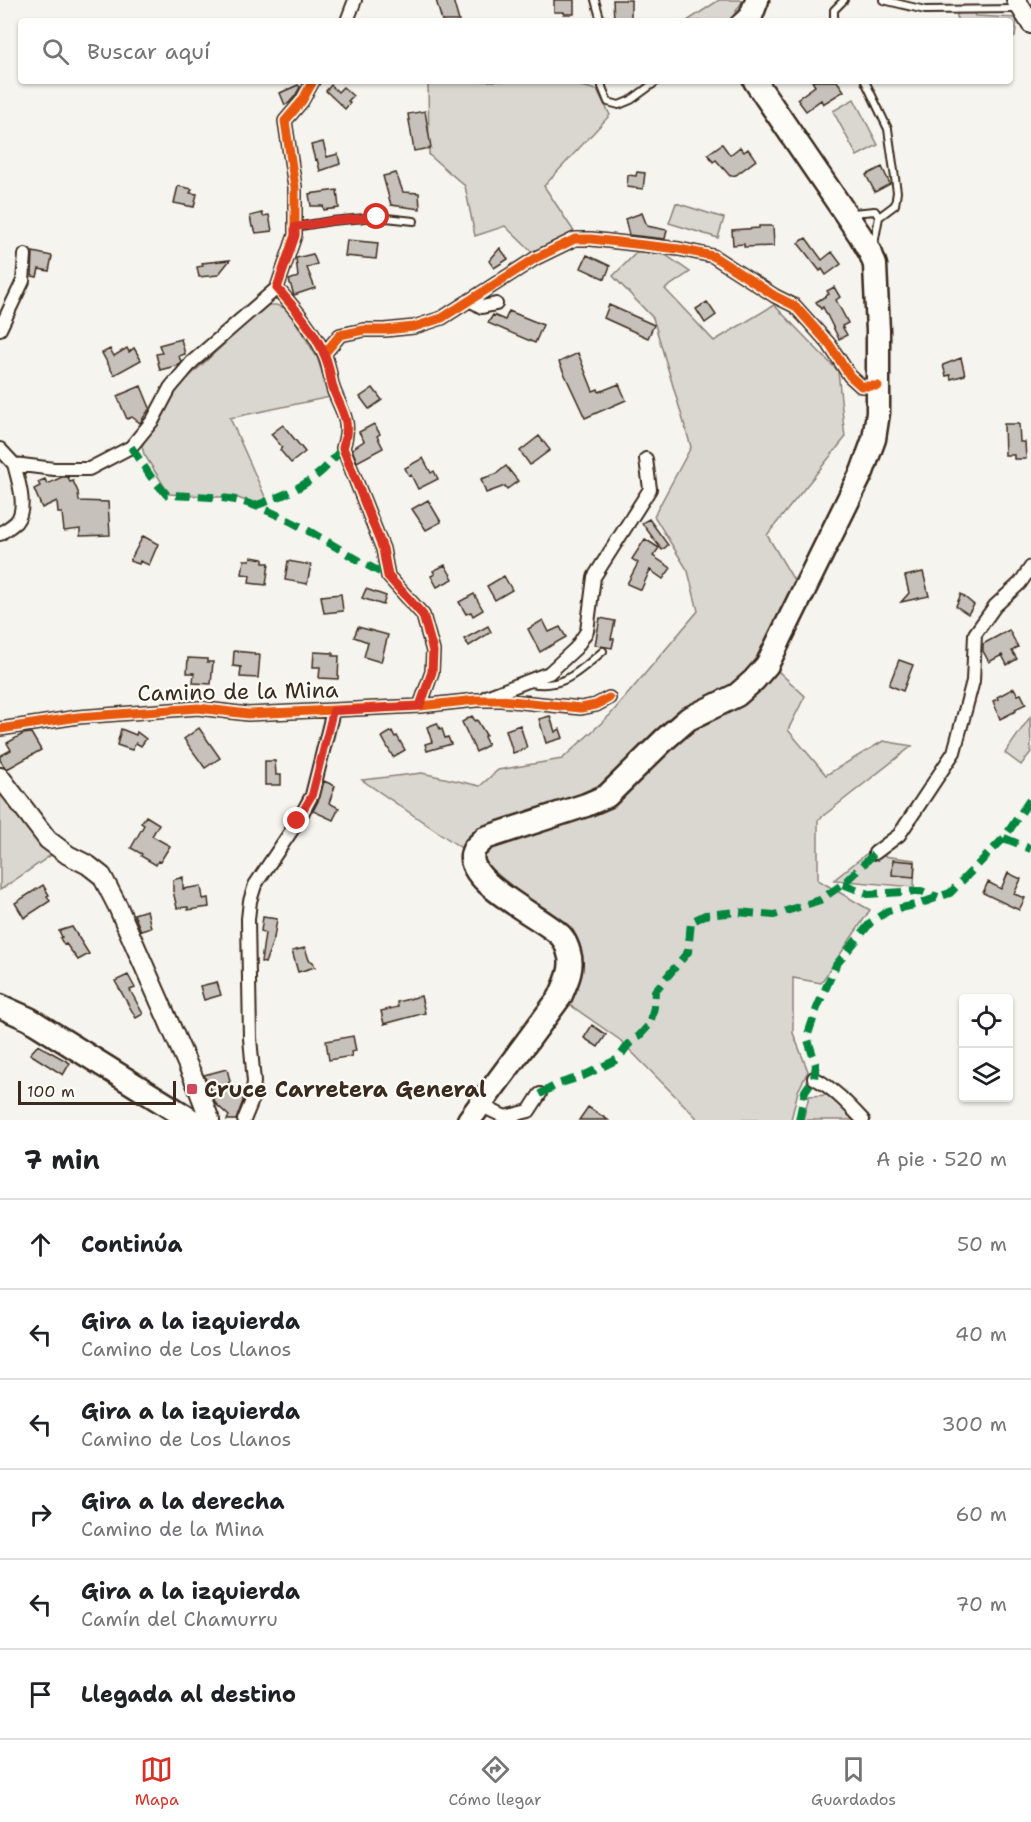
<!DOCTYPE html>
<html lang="es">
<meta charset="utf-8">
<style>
body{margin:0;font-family:"Shantell Sans",sans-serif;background:#f2f2f2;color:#202124}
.controls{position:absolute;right:18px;bottom:18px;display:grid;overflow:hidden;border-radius:6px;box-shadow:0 2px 4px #0004}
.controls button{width:54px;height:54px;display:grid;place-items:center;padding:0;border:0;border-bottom:2px solid #e0e0e0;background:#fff;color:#202124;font:30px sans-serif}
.scale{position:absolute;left:18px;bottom:15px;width:158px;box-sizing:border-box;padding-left:6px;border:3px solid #3b2a1e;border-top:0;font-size:16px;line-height:21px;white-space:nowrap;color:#3b2a1e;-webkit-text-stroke:4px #fdfcf7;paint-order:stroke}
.stop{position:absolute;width:18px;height:18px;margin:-14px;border:4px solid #d93025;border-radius:50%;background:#fff}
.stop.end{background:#d93025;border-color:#fff;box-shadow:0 2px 6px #0008}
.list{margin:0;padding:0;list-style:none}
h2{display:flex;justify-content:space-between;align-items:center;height:78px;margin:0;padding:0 24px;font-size:26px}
h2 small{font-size:20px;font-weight:400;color:#757577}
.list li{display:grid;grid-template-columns:39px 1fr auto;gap:18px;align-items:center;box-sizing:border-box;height:90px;padding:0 24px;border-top:2px solid #e0e0e0}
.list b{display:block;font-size:22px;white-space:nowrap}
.list p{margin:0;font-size:20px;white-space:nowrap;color:#757577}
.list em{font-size:20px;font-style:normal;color:#757577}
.icon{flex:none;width:33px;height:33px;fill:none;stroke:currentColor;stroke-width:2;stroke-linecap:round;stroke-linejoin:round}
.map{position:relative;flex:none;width:1031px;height:1120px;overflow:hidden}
.search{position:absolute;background:#fff;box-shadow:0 2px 4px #0004;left:18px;right:18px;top:18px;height:66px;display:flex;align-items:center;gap:15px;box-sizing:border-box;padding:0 21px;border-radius:6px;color:#757577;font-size:22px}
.sheet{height:618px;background:#fff}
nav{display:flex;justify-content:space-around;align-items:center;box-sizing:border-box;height:84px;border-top:2px solid #e0e0e0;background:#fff;font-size:16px;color:#757577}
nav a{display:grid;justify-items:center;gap:3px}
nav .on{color:#d93025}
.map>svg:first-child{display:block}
</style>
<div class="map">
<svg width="1031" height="1120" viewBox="0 0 1031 1120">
<rect width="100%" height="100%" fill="#f5f4ee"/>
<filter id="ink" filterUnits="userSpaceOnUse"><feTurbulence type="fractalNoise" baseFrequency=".0167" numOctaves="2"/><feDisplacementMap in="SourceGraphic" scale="12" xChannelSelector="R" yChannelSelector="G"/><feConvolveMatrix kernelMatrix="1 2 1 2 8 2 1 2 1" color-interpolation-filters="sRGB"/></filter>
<g filter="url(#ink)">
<!-- green -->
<path fill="#dad6d0" stroke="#8a8077" stroke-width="1.5" d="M719,0H743L730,21H687Z
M957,13H974L975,16L1017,18L1015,37L1010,36V21H957Z
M428,81H561L597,90L610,115L544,186L575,233L535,255L505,226L475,236L465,186L429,155Z
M854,99L878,145L857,156L833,111Z
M676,203L724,218L718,238L669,223Z
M647,242L690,272L665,289L714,341L774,305L838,371L845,438L767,535L795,582L764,658L805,696L788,730L826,775L883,741L912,746L818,820V880L870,910L821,983L793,978V1033L808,1071L798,1091L791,1120H696V1117L620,1040L566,1002L561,927L489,867L362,780L422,773L480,786L498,770L562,759L610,715L698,611L688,571L654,516L691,447L653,318L613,276Z
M266,305H276L288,309L317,357L330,397L230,418L266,499L254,504L238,498L169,494L144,454L142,447L144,441L167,408L177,388Z
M1030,717L1031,752L1021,765L1005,753Z
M0,790L54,853L0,890Z
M866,854L915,860L914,887L834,880Z
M830,1095L854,1120H803L809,1096Z"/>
<!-- building -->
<path fill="#c7c1bb" stroke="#3b2a1e" stroke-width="1.5" d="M436,0H453L459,21H442Z
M554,0H574V14H564V12H554Z
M613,0H631V20H614Z
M812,81H837L844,91L823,104L821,100L806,111L797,99L815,86Z
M298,85L300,87L295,96L289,103L285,105L280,93Z
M331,85L338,92L343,87L353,96L348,101L350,103L345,109L326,91Z
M425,111L431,148L414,151L408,114Z
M323,142L327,157L338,154L340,164L320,171L317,159L315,160L311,145Z
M722,144L730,155L740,147L744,152L748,149L756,160L736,175L730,176L716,160L713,162L708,154Z
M882,167L890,184L875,192L866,175Z
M637,172L645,173L643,189L627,187L628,175L636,176Z
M396,173L403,192L419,193L420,209L391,205L383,176Z
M178,186L192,189L190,193L197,194L194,207L174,203Z
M337,190L339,208L324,210L323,206H311L309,194Z
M262,213L263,216L269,215L272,231L256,233L254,227H252L250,216Z
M642,213L647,226L667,230L665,239L629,235L625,219Z
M759,226H773L774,246L744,247V244L733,245L732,230L759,228Z
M806,238L822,260L832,252L841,264L826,275L822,269L820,271L798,243Z
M347,240L378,243L376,259L345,256Z
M500,248L508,259L494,268L489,261Z
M33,252L52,256L49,271L39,269L37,277L32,276Z
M313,254L317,264L307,268L315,288L294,295L289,280L298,277L296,258Z
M587,255L610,266L605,279L581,268Z
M230,260L218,275L199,277L197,267L203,266L202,263Z
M834,287L840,297L836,300L848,323L842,326L847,335L839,339L823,307L821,309L816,302L829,294L827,291Z
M707,302L716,315L705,323L696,309Z
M609,305L654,325L648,338L604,318Z
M509,311L543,325L535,343L488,323L493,315L505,320Z
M181,339L185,354L179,356L181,362L179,365L160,370L156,354L162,353L159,345Z
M127,348L129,352L134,348L141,360L114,375L102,353L110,349L114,356Z
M578,353L593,391L598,389L599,392L619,384L626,400L585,418L559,362Z
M961,358L965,375L951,379L950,375L946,376L943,365Z
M141,386L150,408L140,423L132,417L127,419L117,396Z
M373,388L382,400L369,409L360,397Z
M374,424L380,434L377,436L383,448L357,462L352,449L364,441L359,432Z
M1004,424H1019L1020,442H1025L1026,459H1014V455H1005Z
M283,425L305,452L291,463L280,450L282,447L271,434Z
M539,436L550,450L530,465L520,451Z
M423,458L431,473L434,471L438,479L418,489L411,475L409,476L405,468Z
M506,466L518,481L507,489L505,486L486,493L481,479L496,474Z
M62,477H68L70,482L73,481L78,492L79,501L108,502L110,535L80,536V529L64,531L62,513H58L57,501L42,508L34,489L40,486L38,482L45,479L47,484Z
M428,500L441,522L426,530L412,509Z
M649,519L668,545L662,550L642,523Z
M143,536L158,544L149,565L140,561L139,564L130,561Z
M645,539L659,548L653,556L671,568L663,579L650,570L641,590L627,584L638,563L632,559Z
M251,557L263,559V563H269L266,585L249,583L250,575L242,574L244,560H250Z
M288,561L311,565L307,584L285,580Z
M445,565L453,579L437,587L431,576L435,574L433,571Z
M923,572L929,596L901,602L909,593L905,576Z
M504,576L512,590L495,600L487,586Z
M366,589L386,596L383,605L362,598Z
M341,594L343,611L324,613L321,596Z
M474,594L483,610L473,616L471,612L466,614L459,602Z
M961,594L974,605L968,614L956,606Z
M600,618L615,621L611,639H614L612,648L595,645Z
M543,620L549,632L560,627L566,637L540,652L528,629Z
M488,626L491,632L469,646L464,639Z
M358,627L388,635L381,662L364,657L368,642L354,637Z
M1009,630L1018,647L1012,651L1017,659L1007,665L1002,655L989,662L983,651V644Z
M234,651L254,653V655H260L258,678L240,677L241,667L233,666Z
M314,652L333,653V656H339L338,679L319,678L320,667H313Z
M188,658L207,659V662H213L211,684L193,683L194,673H187Z
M899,660L913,665L903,691L889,685Z
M1014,688L1018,695L1021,694L1026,704L1015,709L1016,711L1000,719L993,701L998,699L997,697Z
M472,716L475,721L477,720L486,735L484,737L488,745L476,752L462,722Z
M550,716L555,732L560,729L563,738L546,743L539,719Z
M437,723L440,729H442L445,738L448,737L451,744L427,751L425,744L432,742L427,727Z
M520,725L527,748L513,753L506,730Z
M199,728L220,758L205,768L184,739Z
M121,729L136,735L137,732L146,739L141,746L136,743L132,750L117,745Z
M392,731L395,737L397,736L405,750L393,757L382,737Z
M31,733L41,750L7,769L4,766L0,760V756L11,750L7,743L23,734Z
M265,761H275L276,775H281V785H265Z
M324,781L335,786L329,803L339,808L333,820L313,811L320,797Z
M146,816L159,824L152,836L170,846L160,862L158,861L156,865L141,856L142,854L131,848L144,825L141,823Z
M893,860L915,862L914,877L892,875Z
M1008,873L1021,879L1014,894L1025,898L1019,910L983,893L988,882L1001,889Z
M183,877V889L201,886L203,899L208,898L209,907L188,910V907L177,908L173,891V880Z
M43,885L49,895L47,896L50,901L24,918L15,903Z
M147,910L151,928L141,931L134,914Z
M263,917L277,919L274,938L265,963L261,962L265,933L261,931Z
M72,927L89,954L78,960L66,944L64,945L60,938L62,937L59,931Z
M305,948L309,960L313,962L315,967L298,972L292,951Z
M128,975L135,988L130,990L143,1014L136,1018L115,981Z
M217,982L221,995L204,1000L200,986Z
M421,996L425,1013L384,1024L381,1011L398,1007L397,1002Z
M592,1025L606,1035L598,1047L584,1038Z
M353,1036L356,1051L351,1052L352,1056L329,1060L326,1041Z
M38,1045L70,1063L63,1075L30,1054Z
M227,1069L230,1081L226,1086L244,1091L243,1101L236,1120H227L229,1116L216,1104L204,1075Z
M588,1107L608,1120H579Z"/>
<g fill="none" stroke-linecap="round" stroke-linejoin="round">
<!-- lane casing -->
<g stroke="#3b2a1e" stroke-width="10">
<path id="lane" d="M595,0L601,21
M883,0L925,10L1018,9
M734,21L745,11
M834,21V10L844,0
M602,81V87L608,102L619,105L631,100L657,81
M865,81L888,129L897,192L895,205L879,217
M852,213L875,211L879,217L874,244
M295,227L331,221L377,217L414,221
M531,683C564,689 579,671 603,651"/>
</g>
<!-- street casing -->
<g stroke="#3b2a1e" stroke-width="16">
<path id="street" d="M347,21L355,0
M313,81L302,101L285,121L295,187V235L277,288C295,309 314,330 325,356C330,367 330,380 334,391C344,416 351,421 343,448L383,549L388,576L423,615L433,651L432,672L420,706
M470,300L482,307L496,304
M0,329L23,281L25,255
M324,354L340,335L364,330H385L414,327L442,318L536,258L575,239H591L679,249L713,256L775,296L795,306L829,344L850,376L861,386H878
M0,449L14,464L54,469H89L131,447L153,420L170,388L192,362L277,288
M0,534C5,530 12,526 16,522C28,508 18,480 14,464
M486,697L549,673L576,648L587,631L594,577L650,489L646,459
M0,729L78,717L198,708L248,714L420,706L476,700H501L581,708L596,705L609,698
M875,853L899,835L954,752L973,681L975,634L995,606L1020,583L1031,567
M814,1078C833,1088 848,1104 863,1120
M480,1105L505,1117L529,1111L540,1094
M244,1120L251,1103L254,1082L250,1038L248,919L250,901L255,885L298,821L312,795L333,711"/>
</g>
<!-- secondary casing -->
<g stroke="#3b2a1e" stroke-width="22">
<path id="secondary" d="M1016,0L1031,24
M0,777L48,840L68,855L88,865L102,876L118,907L197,1086L210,1120"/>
</g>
<!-- highway casing -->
<g stroke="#3b2a1e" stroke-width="27">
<path id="highway" d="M749,21L757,0
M0,1006L29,1019L191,1120
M469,1120L560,997C566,983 574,968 569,953C568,948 564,939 561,936C545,918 455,879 475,848C478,845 482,841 485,838L586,805L607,796L665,739L688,719L737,695L754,680L767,665L862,472L874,439L878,413V331L875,265L871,254L860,235L755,81"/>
</g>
<!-- lane -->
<use href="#lane" stroke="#fdfcf7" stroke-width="6"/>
<!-- street -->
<use href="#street" stroke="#fdfcf7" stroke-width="12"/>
<!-- secondary -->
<use href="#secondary" stroke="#fdfcf7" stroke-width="18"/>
<!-- highway -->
<use href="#highway" stroke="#fdfcf7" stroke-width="22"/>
<!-- quiet -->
<path stroke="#00873e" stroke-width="8" stroke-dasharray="15 8" stroke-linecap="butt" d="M131,447L151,477L167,495C187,496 221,496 240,501C294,516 339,552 388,576
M254,506C280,497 303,488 323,470C330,463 336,455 343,448
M1004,838L1031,849
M843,884L868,894L921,891L938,897
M540,1094L558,1084L583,1076L618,1059L628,1045L640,1035L650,1024L654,1007L655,991L688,952L691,922L705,915L738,912L774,915L820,900L843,884L875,853
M799,1120L805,1091L814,1078L816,1065L807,1037L817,1008L836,965L871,922L888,911L919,904L950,893L1004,838L1031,798"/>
<!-- cycleway casing -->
<g stroke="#fdfcf7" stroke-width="13">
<path id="cycleway" d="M313,81L302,101L285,121L295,187V235L277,288C295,309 314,330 325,356C330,367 330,380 334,391C344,416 351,421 343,448L383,549L388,576L423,615L433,651L432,672L420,706
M324,354L340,335L364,330H385L414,327L442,318L536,258L575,239H591L679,249L713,256L775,296L795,306L829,344L850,376L861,386H878
M0,729L78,717L198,708L248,714L420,706L476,700H501L581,708L596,705L609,698"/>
</g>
<!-- cycleway -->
<use href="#cycleway" stroke="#e8590c" stroke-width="9"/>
</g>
</g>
<g fill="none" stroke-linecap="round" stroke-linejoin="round" filter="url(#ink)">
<!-- route -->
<path stroke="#d93025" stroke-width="8" d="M297,821L312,795L333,711L420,706L432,672L433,651L423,615L388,576L383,549L343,448C351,421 344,416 334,391C330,380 330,367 325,356C315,330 295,308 277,288L295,236V227L331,221L377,217"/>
</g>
<!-- markers -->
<rect fill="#d1495b" stroke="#fdfcf7" stroke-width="2" x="186" y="1083" width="12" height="12" rx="3"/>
<g text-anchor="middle" stroke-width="4.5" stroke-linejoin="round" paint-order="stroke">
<!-- street labels -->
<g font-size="22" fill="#3b2a1e" stroke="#fdfcf7">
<text transform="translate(238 691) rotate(-1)" y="8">Camino de la Mina</text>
</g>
<!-- poi labels -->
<g font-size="22" font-weight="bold" fill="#3b2a1e" stroke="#fdfcf7" text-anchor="start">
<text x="204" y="1097">Cruce Carretera General</text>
</g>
</g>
</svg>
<div class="controls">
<button><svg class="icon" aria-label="locate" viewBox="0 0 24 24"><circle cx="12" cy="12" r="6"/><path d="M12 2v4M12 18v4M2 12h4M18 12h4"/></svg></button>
<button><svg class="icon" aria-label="layers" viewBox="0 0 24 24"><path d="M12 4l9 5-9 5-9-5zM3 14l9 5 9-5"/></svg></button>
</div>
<div class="scale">100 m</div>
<div class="stop" style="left:377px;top:217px"></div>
<div class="stop end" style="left:297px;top:821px"></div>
<div class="search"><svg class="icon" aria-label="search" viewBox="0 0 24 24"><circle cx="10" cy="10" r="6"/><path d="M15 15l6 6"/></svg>Buscar aquí</div>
</div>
<section class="sheet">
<h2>7 min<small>A pie · 520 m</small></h2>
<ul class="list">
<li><svg class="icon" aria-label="ahead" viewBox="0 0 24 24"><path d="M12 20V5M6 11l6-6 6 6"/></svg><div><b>Continúa</b></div><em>50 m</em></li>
<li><svg class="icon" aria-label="left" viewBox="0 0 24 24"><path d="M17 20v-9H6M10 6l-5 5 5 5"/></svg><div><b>Gira a la izquierda</b><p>Camino de Los Llanos</p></div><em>40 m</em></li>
<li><svg class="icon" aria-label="left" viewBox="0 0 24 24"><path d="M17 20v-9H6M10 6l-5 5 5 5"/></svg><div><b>Gira a la izquierda</b><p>Camino de Los Llanos</p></div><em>300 m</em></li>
<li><svg class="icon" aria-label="right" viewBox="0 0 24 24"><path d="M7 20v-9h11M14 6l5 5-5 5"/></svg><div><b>Gira a la derecha</b><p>Camino de la Mina</p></div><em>60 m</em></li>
<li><svg class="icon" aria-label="left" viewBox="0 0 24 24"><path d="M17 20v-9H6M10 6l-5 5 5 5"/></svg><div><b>Gira a la izquierda</b><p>Camín del Chamurru</p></div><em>70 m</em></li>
<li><svg class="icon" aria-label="arrive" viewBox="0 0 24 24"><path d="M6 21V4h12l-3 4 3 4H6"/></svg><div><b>Llegada al destino</b></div></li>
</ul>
</section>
<nav>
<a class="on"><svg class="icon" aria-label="map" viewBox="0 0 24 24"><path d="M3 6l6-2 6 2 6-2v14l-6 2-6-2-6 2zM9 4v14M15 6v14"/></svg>Mapa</a>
<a><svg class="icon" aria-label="directions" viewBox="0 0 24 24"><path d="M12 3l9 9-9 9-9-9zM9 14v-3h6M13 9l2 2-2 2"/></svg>Cómo llegar</a>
<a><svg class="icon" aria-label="saved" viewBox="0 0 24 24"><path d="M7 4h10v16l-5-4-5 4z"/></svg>Guardados</a>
</nav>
